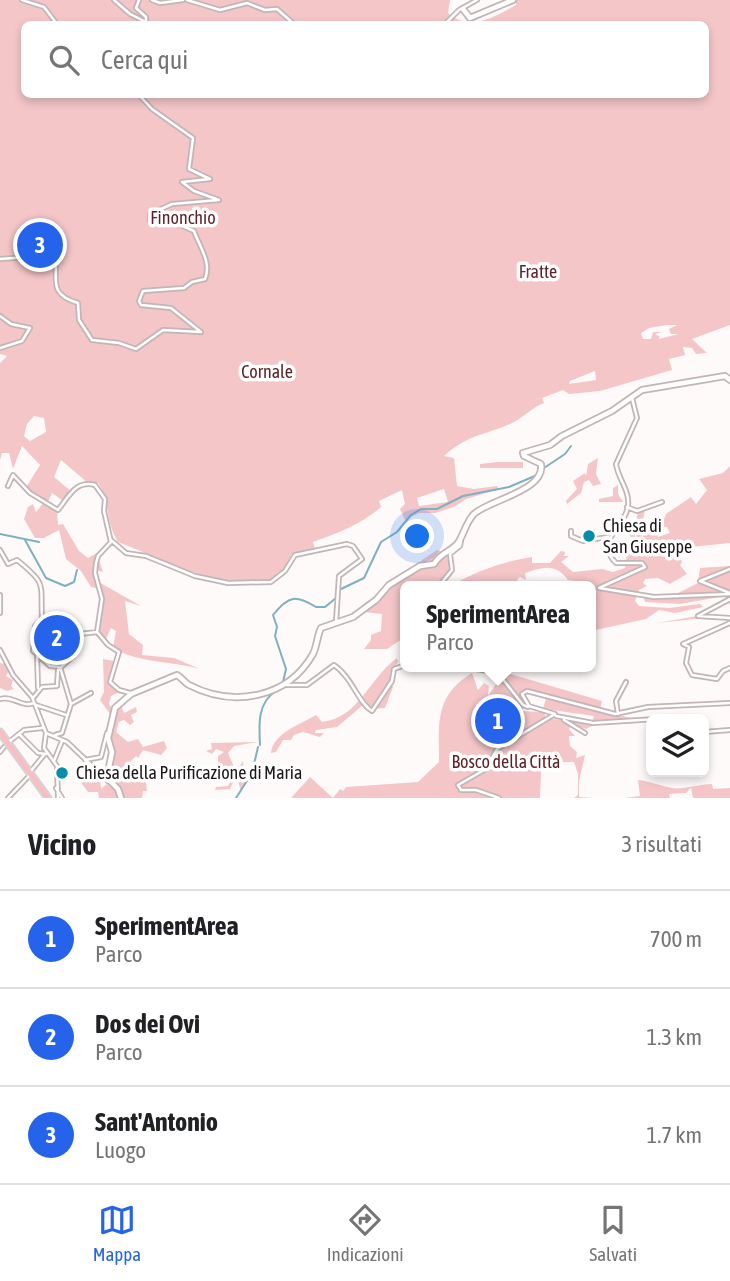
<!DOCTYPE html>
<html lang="it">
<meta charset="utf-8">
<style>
body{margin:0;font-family:"Asap Condensed",sans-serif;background:#f6f6f6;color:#202124}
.controls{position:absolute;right:21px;bottom:21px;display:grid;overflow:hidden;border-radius:10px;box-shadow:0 4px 10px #0003}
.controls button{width:63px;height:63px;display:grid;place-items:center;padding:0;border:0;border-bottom:2px solid #e0e0e0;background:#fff;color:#202124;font:35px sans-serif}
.you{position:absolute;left:418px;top:537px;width:24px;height:24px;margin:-18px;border:5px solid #fff;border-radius:50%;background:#1a73e8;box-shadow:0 0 0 10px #1a73e833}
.badge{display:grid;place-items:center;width:46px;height:46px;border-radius:50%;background:#2563eb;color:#fff;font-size:23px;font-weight:700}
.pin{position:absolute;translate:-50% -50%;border:4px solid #fff;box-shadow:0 2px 7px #0006}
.popup{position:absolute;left:400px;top:581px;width:196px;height:91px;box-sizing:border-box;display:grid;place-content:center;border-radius:10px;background:#fff;filter:drop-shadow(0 2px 5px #0005);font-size:23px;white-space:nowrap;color:#757577}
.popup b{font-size:26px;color:#202124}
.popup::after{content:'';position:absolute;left:50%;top:100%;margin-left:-14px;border:14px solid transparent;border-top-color:#fff}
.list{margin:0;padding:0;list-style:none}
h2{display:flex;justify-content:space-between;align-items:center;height:91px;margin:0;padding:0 28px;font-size:30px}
h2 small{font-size:23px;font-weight:400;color:#757577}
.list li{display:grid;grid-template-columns:46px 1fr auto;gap:21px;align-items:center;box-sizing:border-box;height:98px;padding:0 28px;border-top:2px solid #e0e0e0}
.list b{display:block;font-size:26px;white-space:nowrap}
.list p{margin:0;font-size:23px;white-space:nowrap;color:#757577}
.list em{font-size:23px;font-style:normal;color:#757577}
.icon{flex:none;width:38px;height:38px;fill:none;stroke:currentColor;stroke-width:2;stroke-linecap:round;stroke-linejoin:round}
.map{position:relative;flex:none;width:730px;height:798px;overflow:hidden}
.search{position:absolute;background:#fff;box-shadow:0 4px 10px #0003;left:21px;right:21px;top:21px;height:77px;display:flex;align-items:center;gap:18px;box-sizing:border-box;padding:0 24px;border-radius:10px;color:#757577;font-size:26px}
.sheet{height:385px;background:#fff}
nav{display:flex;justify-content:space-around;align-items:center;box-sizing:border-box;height:98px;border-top:2px solid #e0e0e0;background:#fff;font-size:19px;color:#757577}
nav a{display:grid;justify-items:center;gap:4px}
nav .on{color:#2563eb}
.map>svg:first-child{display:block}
</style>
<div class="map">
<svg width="730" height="798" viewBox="0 0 730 798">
<rect width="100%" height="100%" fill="#fffafa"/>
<!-- green -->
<path fill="#f4c6c8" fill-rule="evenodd" d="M0,0H450L448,13C470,33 494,17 516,5V0H730V325L692,339L707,353L696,354L692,348L683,347L685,355L669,359L672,370L600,391L569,394L563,390L542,398L544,403C531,408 523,418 512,423C483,436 468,434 444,456L454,458L457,486L474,489L497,486L499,489L466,499L454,507L435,513H419L405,520L400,509L405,504L402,490L379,501L381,507C361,525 337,533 313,542L315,549L291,555L284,576C232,598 168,561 118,542C105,522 110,499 98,483H88L61,460L54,477L72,492L63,501L52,493L47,504L57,510L58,525L63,524L79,551L88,558L97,553L103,572L95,570L97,581L141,606L125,601L129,634L143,645L142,655L174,658L200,669C173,661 141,664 113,648L116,631L111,628L104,644L98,626L103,598L100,589L91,587L81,571L66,559L59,530L44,538H35L24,519L28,507L33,504L36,512L44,502L25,489L40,465L22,446L13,469L9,453H2L0,460V363L7,356L0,354ZM24,24H706V94H24ZM667,325H677L669,329L671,334H679L658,339L660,337L655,334L662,332H653L651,339H643L641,333L649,328ZM595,371L596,380L569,384L570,381ZM34,416L44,418L46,432L30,441L24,436L27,424ZM444,489L448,502L419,506L417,498Z
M598,458L596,474L601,484L593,486L589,480L584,482L581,493L567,504L566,501L577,489L573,481L585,473L586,476L588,464Z
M497,462H523V468H480V464Z
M730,466V543L691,547L680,557L682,562L680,565L687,574L670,584L658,578L645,579L643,583L647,586L639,590L635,601L639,606L669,608L700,604L703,607L675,613L659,610L646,619L591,631V583L568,580C555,563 544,567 525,573L526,580L520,577L517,580L523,586H450C477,571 501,562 532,557V563H550L561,551L565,552L564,556H569L561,562L573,572L602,569L613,572L625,568L627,553L638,542L627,534L634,528L638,513L645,509L642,526L656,528L658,537L670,533L667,527H661L666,514L691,497L696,504L707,490L699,479L723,473Z
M618,485V494L623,502H599V499L613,496V488Z
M437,550L446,554L452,568L439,586H405V637L387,649H364L371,640V635L381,631L382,614L365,612L388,588L410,575L422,560Z
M730,566V605L725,596L680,604L645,602L644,598L666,599L698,583L700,568Z
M57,613L63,614L72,655L59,665L44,659L41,643L45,642L44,635L37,628L47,617Z
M709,614L722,616L657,623Z
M397,658L398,662L390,673L393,687L385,708L372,709L363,705L337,727L316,730L315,733H324L320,737L303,732L294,735L291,740H283L276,752L271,753C273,733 301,724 316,715L322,722C359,718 369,678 397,658Z
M103,659L114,661L108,680L119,692L111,696L109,704L115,714L121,706L124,713L136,707L137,712L131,715L134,722L130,725L124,720L119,722L116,732L128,742L138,739L143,747L164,741L167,748L161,755L143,750L138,758L136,756L131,761L146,781L147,791H143L142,798H124L110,775L115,751L111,735L115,721L100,700L104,692Z
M0,663L5,664L9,671L6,676L13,680L11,686L14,689L7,691L0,688Z
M504,672L602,701L600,710L635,719L596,724L586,729L571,724L569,729L575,736H569L570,746L577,752L576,758L585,755L579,781V797L593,798H574L578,795V774L574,762H546L541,772L540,798H291L310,777L333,798L340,789L343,791L346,787L418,782L439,762C439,724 434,696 472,673L478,690L484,683L489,686L488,696ZM528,689L547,695L542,712L523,711L520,694ZM545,709L594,716L591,724L545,718Z
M258,742L234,746L228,753L234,767L240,766L243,761L244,769L250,771L241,792L238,781L234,780L230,789L215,790L216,787L228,786L237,771L218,766V756L224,752L216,749L212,754L206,751L212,749L211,743Z
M88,771L100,777L101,789L107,784L115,790L119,798H99L98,792H88L79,780Z
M638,780C650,781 660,786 672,788C680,790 701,784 712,784L713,789L730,788V798H693L691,788L686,793L669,794L670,798H624L640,796Z"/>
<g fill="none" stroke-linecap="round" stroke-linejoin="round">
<!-- stream -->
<path stroke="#7fb0c1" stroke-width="2" d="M544,468L565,454L571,446
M0,534L39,542
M25,540L46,578L65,586L74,582L77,570
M341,589L364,578L381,542L397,532L411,515L421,509H437L463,496L509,487L537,475
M283,682L286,669L275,636L277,627L273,615C289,595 296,595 316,607H325L336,598
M260,745C259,725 257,703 276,691
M236,798L252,773L258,747"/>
<!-- street casing -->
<g stroke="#c2b5b5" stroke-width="6">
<path id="street" d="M22,0L44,7L57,24
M114,0L130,14L146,22V17L136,8L139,0
M152,0L160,3L183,0
M187,0L220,10L247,3L265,10L277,9L294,24
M445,24L459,10L477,0
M0,259L28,257L49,246C67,269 39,292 78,303L79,320L92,340L119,343L136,349L163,330L201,332L171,308L141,305L139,301L143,291L184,288L192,282L205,279C212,262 199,246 194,231L167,219L150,220V214L172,204L219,200L194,191L182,182L210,179L189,169L193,138L152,109L138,94
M0,316L11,324L30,328L22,341L0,348
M632,398L637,418L616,464C618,479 630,490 628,506C625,529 593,540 616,563H642L645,567L599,588L654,597L730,594
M8,486L13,475L30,493L58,510C69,496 76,480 95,485L105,499L104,511L111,542L98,556L96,563L95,573L102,599L97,632L80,634L73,656L58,670L57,686L42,687L33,698
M627,507L637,511L662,502
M571,531V536L583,541L608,537
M111,540L126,553L146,556L195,576L228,583L271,582L285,571L295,555L347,544L353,546L362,559L339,576L336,622
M0,550L8,564L17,560C48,585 40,583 42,620L35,626L33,651L37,654
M730,569L700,581L730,593
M439,586L452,570L450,554L460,546L461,541
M0,595V613
M730,599L698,616L730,618
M730,623L683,644L689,647L686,663L692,675L717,679L723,671L730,668
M97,632L108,645L119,652L110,682L119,690L130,693
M0,650L13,675L32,697L46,733
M466,667L498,673L523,705L528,707
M287,685H307L334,665C352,677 359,704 372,711L392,681L394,669L405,665
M38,688L37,654L50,666L60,667L71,704L62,733L55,735
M0,699C13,695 21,708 34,703
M71,704L91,693
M36,705L66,715
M555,714L529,706L522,694L527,691L615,714L648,707L730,703
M618,714L616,701L626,682
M556,716L593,723L656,719
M564,720L585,733
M704,732L730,730
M46,733L67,742L108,781
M46,733L44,748L57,766L58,798
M19,734L38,753L46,754
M10,741L24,730L42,728
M0,752L4,747
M85,760L101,757L107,733
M54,761L62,741
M31,771L44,755
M56,788L62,798
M8,798L29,776
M499,798L476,790H461L458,785L486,769L497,749L555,714"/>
</g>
<!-- secondary casing -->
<g stroke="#c2b5b5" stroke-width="8">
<path id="secondary" d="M463,9L470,18L513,0
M121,798L118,789L107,778L112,752L108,738L115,708L131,694L177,675C182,678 185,683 189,685C234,708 288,698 313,654C317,646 317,636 321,628L353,617L376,600L389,585L420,566L434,564C441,552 452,551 458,543C464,534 466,522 474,514C488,500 546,491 541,464L524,456L523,453L550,445L562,436L612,411L642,390L725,376L730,380"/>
</g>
<!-- primary casing -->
<g stroke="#d6d5d5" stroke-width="9">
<path id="primary" d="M0,732L48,798"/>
</g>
<!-- street -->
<use href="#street" stroke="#fff" stroke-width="2.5"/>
<!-- secondary -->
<use href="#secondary" stroke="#fff" stroke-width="4.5"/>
<!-- primary -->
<use href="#primary" stroke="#fabec2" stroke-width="5"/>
</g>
<!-- markers -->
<g fill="#078dac" stroke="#fff" stroke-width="2.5">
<circle cx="589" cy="536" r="7"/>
<circle cx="62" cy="773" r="7"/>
</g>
<g text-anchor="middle" stroke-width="7" stroke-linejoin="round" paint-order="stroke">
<!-- park labels -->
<g font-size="18" fill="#5e2229" stroke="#fff">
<text x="183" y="224">Finonchio</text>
<text x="538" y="278">Fratte</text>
<text x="267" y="378">Cornale</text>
<text x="506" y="768">Bosco della Città</text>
</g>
<!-- poi labels -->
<g font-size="18" fill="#1c1718" stroke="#fff" text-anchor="start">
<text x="603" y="532">Chiesa di<tspan x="603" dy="21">San Giuseppe</tspan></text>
<text x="76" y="779">Chiesa della Purificazione di Maria</text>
</g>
</g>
</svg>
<div class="controls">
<button><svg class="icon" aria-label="layers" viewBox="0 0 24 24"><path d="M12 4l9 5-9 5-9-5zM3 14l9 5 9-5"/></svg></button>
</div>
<div class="you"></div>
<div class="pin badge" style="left:498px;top:721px">1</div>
<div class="popup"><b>SperimentArea</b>Parco</div>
<div class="pin badge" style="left:57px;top:638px">2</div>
<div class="pin badge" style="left:40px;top:245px">3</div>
<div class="search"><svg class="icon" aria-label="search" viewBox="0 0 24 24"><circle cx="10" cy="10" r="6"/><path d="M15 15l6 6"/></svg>Cerca qui</div>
</div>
<section class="sheet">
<h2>Vicino<small>3 risultati</small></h2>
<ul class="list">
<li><span class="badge">1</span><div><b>SperimentArea</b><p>Parco</p></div><em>700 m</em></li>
<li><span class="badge">2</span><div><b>Dos dei Ovi</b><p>Parco</p></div><em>1.3 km</em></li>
<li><span class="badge">3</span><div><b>Sant'Antonio</b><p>Luogo</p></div><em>1.7 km</em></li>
</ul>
</section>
<nav>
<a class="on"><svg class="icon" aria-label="map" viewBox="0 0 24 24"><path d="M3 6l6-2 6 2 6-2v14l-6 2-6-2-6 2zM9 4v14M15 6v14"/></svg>Mappa</a>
<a><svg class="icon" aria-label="directions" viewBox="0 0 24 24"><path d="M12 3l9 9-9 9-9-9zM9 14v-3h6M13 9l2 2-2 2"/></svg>Indicazioni</a>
<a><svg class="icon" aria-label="saved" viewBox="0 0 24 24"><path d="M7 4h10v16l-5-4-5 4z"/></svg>Salvati</a>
</nav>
